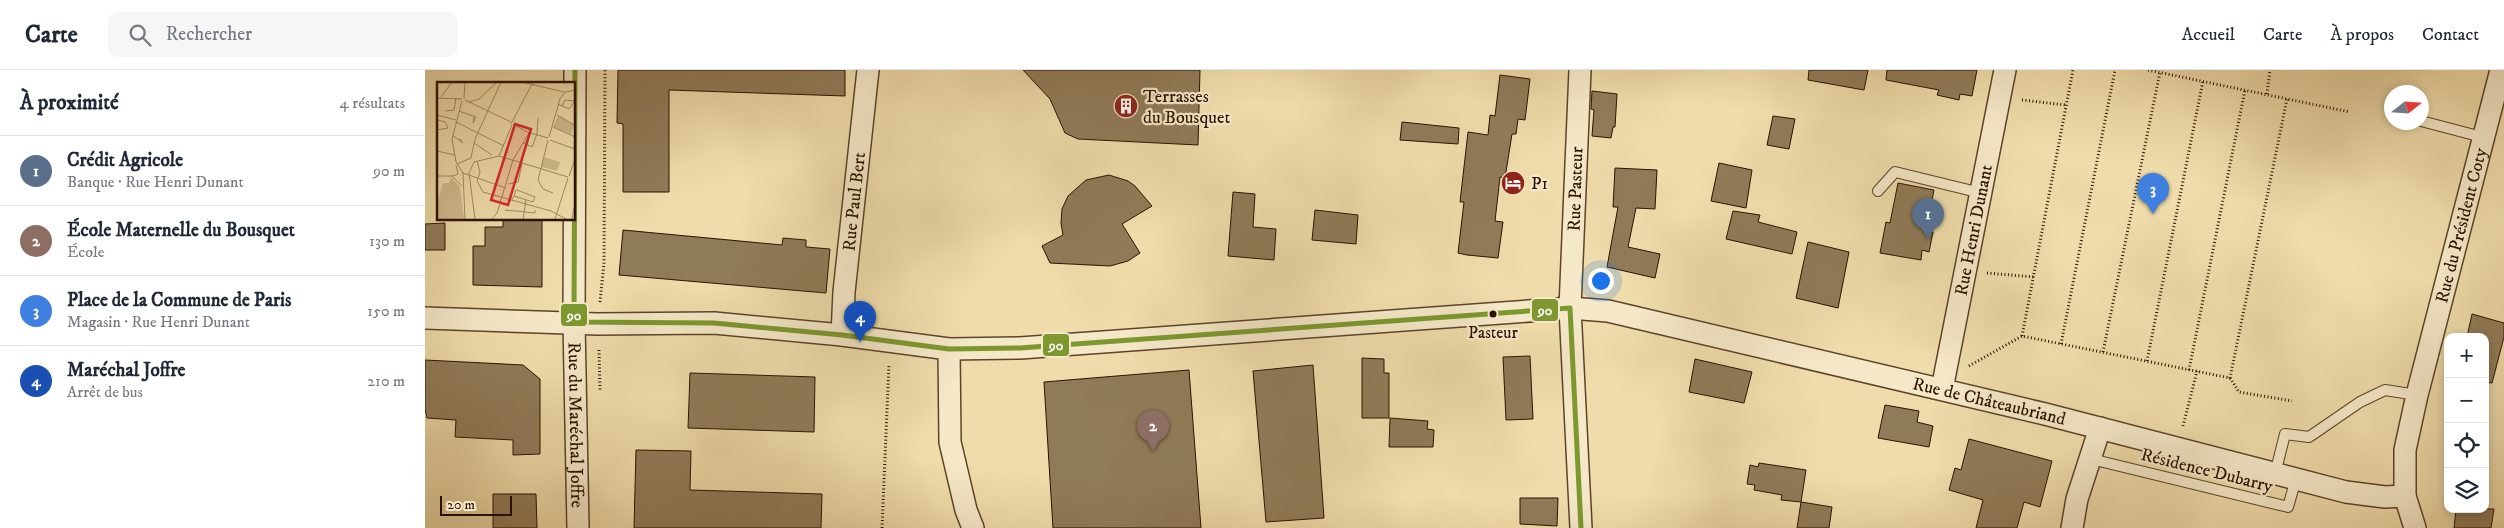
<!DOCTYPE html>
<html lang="fr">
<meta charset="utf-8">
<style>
body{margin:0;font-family:"IM FELL DW Pica",serif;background:#f6f6f7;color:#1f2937}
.controls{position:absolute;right:15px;bottom:15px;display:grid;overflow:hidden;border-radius:10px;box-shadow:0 2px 8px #0003}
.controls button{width:45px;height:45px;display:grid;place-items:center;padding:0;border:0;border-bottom:1px solid #e0e1e3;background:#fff;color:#1f2937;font:25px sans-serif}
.compass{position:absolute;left:1959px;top:15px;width:45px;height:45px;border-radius:50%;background:#fff;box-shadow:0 2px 8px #0003;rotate:73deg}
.scale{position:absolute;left:15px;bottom:12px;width:72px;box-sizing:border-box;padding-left:5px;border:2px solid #2a1200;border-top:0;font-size:14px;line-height:18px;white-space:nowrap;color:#2a1200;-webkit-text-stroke:4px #f5e8c8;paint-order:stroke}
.you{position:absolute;left:1175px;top:210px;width:18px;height:18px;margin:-12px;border:4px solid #fff;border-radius:50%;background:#1a73e8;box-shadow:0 0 0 8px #1a73e833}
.badge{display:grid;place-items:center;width:32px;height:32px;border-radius:50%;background:#8f2418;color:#fff;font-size:16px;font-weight:700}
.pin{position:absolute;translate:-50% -41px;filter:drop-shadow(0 1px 2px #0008)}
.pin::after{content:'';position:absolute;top:26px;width:18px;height:15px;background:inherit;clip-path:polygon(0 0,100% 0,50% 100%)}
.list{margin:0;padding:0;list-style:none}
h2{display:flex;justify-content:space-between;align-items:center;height:65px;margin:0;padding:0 20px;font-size:21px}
h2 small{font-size:16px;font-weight:400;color:#747a83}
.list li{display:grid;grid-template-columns:32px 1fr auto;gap:15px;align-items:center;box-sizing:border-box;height:70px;padding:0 20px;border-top:1px solid #e0e1e3}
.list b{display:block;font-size:19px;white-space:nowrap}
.list p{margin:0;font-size:16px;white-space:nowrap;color:#747a83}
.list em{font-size:16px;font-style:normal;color:#747a83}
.icon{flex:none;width:28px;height:28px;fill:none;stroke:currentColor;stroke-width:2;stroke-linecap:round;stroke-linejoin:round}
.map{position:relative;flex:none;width:2079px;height:458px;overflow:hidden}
header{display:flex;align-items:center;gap:30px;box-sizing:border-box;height:70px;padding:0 25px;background:#fff;border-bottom:1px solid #e0e1e3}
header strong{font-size:24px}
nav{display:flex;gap:28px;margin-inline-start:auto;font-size:18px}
.search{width:350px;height:45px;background:#f6f6f7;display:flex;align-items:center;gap:12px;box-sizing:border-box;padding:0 18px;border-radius:10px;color:#747a83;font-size:19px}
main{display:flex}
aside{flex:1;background:#fff}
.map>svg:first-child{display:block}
</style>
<header>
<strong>Carte</strong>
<div class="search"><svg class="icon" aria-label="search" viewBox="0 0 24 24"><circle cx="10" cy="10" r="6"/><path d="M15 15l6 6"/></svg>Rechercher</div>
<nav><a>Accueil</a><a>Carte</a><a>À propos</a><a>Contact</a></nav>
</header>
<main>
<aside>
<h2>À proximité<small>4 résultats</small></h2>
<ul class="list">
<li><span class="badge" style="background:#5c6f8a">1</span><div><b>Crédit Agricole</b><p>Banque · Rue Henri Dunant</p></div><em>90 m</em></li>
<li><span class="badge" style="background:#8d6e63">2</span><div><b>École Maternelle du Bousquet</b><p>École</p></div><em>130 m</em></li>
<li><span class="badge" style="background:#3f7fe0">3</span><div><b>Place de la Commune de Paris</b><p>Magasin · Rue Henri Dunant</p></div><em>150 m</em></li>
<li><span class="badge" style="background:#1a4fb4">4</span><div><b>Maréchal Joffre</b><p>Arrêt de bus</p></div><em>210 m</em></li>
</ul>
</aside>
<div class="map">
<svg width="2079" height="458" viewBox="0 0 2079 458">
<rect width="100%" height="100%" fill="#efdcaa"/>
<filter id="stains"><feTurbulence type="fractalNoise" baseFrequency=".004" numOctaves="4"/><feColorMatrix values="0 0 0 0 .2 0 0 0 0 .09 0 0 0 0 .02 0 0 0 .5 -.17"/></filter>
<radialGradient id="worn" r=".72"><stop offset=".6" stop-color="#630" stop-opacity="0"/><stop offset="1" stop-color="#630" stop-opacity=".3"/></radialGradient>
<!-- building -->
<path fill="#907b58" stroke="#2a1200" d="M193,0H420V26L244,20V122H198V54L192,53Z
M598,0H775L773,75L653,69L640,63L625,29Z
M1384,0H1443L1439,20L1383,10Z
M1462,0H1552L1547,26L1535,24L1534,30L1512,25L1514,20L1461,10Z
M1075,5L1105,9L1100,50L1093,49L1091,64H1087L1080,108L1075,107L1070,151L1078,152L1073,188L1042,185L1033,183L1039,132H1035L1043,62L1063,65L1065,45L1070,46Z
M1167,21L1192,24L1190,57H1188L1186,68L1167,66L1169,40L1166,39Z
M1348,46L1370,49L1364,79L1342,75Z
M977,52L1034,58L1033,74L975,70Z
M1294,93L1327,100L1321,138L1286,131Z
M1190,98L1232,100L1230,139L1211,138L1203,177L1235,184L1230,208L1182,197L1193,137H1188Z
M684,105L703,111L710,116L727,136L697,154L715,183L703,191L685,196L625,193L617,176L638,165L636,153L637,139L643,126L661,110Z
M1473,113L1509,120L1501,161L1508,162L1504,182L1497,180L1496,190L1455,183L1461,152L1465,153Z
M808,122L830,124L828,157L851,159L849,190L803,186Z
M890,140L933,145L931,174L887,170Z
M1308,141L1335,145L1333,152L1372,162L1367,184L1301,169Z
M78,149H117V217L48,215V176H60V157H78Z
M20,153V180H0V154Z
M198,160L357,175L358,168L381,170V177L405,179L401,223L194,205Z
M1383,172L1424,182L1413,238L1371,228Z
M2047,244L2079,253V267L2067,313L2060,312V267H2042Z
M1105,286L1108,349L1081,350L1078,287Z
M937,288L959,289V303H964V348H937Z
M1270,289L1327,302L1319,333L1264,322Z
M0,290L98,295L115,309V384L88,385V370L30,367L31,350L2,348L0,339Z
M888,295L899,448L841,452L828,301Z
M764,300L776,458H628L619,312Z
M265,303L390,307L389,362L263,358Z
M1460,335L1494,341L1492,352L1508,356L1504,377L1453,368Z
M965,348L1003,351L1002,359L1009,360L1008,377H964Z
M1544,369L1627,391L1615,437L1599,432L1592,458H1551L1558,430L1524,420L1530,398L1536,400Z
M211,380L266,381L265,420L397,424L396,458H209Z
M1334,393L1381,400L1376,432L1356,430L1357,425L1329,420L1330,415L1322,414L1325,395L1333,397Z
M68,424H111L112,458H68Z
M1095,428H1133L1132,456L1095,454Z
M1376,432L1407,437L1404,458H1372Z
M2031,439H2069L2066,458H2029Z"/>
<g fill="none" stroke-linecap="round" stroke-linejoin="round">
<!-- lane casing -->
<g stroke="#5b442a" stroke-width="12">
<path id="lane" d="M1996,51L2057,67
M1453,121L1470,102L1556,123
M1666,389L1863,437L1871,409
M1850,404L1860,364L1884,367L1935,332L1960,320L1992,325"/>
</g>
<!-- street casing -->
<g stroke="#5b442a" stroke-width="24">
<g id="street">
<path id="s1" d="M150,0L149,252L153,458"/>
<path d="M1155,0L1145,238L1156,458"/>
<path id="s2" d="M0,248L172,254L289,253L417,265L524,279L595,278L1145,238L1183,241L1620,344L1921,422L1960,427L1980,426"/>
<path id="s3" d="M417,265L419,222L443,0"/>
<path d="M524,279L525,372L541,440L548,458"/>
<path id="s4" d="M1517,319L1580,0"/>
<path d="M1647,458L1652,429L1675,358"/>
<path id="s5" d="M1990,458L1980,426V380L1992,325L2076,0"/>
</g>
</g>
<!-- path -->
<path stroke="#2a1200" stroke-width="3" stroke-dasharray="1 2.5" stroke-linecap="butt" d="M1723,0L1925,42
M1842,24L1845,0
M1597,30L1641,35
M1562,203L1609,207
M175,232L179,193L180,0
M1597,266L1648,0
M1636,274L1690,0
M174,280L175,321
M1678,282L1735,2
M1722,291L1778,11
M1544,296L1597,266L1805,308L1862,29
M1764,300L1820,20
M1805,308L1814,322L1867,331
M1758,356L1772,301
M457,458L464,294"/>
<!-- lane -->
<use href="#lane" stroke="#f5e8c8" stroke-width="10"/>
<!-- street -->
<use href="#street" stroke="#f5e8c8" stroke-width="21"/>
<!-- bus-1 casing -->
<g stroke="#f5e8c8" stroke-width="9">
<path id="bus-1" d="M150,0L149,252L289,253L417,265L524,279L595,278L1145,238L1156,458"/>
</g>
<!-- bus-1 -->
<use href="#bus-1" stroke="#7c982e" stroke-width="5"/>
</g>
<!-- icons -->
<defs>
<g id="building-disc" transform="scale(1.25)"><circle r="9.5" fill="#8f2418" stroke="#f5e8c8"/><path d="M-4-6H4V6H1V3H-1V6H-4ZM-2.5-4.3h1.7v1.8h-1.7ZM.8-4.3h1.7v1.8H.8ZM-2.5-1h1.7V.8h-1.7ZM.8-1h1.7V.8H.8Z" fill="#fff"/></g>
<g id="hotel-disc" transform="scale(1.25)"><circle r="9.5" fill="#8f2418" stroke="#f5e8c8"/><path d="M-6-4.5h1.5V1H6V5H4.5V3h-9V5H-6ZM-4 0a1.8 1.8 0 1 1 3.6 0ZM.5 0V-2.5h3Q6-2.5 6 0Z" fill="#fff"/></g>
</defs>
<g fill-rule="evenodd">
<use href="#building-disc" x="701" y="36"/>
<use href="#hotel-disc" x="1088" y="113"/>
</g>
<!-- markers -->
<circle fill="#2a1200" stroke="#f5e8c8" stroke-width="2" cx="1068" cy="244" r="4.5"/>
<g text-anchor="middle" stroke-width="4.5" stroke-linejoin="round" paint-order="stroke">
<!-- bus labels -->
<g font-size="17" fill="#2a1200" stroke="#f5e8c8">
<text x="1068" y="268">Pasteur</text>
</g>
<!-- poi labels -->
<g font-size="18" fill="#2a1200" stroke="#f5e8c8" text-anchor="start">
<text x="718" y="32">Terrasses<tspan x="718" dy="21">du Bousquet</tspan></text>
<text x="1106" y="119">P1</text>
</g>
<!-- street labels -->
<g font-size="18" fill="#2a1200" stroke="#f5e8c8">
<text transform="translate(1150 119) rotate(-88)" y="6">Rue Pasteur</text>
<text dy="6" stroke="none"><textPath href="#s3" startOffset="134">Rue Paul Bert</textPath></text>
<text dy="6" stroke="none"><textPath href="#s5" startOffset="311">Rue du Président Coty</textPath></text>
<text dy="6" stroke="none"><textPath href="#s4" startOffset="162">Rue Henri Dunant</textPath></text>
<text dy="6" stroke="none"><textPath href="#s2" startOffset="1578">Rue de Châteaubriand</textPath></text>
<text dy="6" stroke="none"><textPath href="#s1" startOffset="355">Rue du Maréchal Joffre</textPath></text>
<text transform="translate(1782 400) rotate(14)" y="6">Résidence Dubarry</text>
</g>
</g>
<!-- overview -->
<g transform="translate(12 12)">
<rect width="138" height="138" fill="#efdcaa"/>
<path d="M121,34L137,43L134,52L116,45ZM107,75L123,80L120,89L104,85ZM14,95L23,105L27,137H0V121L6,101H12Z" fill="#ceba8d"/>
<path fill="none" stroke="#a08b66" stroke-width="1" d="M85,0L127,10M4,15L15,0M0,16L25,17M27,16L28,0M28,18L74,40M25,19L15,57L19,80L26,91L28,137M32,20L42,17L60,0M121,22L132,27L138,19M125,24L128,18L137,19M8,29L17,28L19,16M22,29L39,35L36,41L37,34M0,33L19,38M120,33L138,43M0,38L8,40L11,46L0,48M19,40L67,64M74,42L96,0M76,42L90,50L111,56M116,45L138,55M100,52L101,36M15,53L26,61L22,56M112,55L123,17L128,10L138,8M111,58L101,98L106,107L116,111M113,58L138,67M37,61L55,73M86,61L95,65L100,52M0,69L18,73M62,74L75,43M34,76L38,57L64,0M40,79L43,90L40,99L46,110L114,129L129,137M20,82L34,76M26,91L69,106M0,94H15L25,104M15,94L21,92L19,83M132,94L138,77M71,102L81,100L85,82M75,119V117L77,114L79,108H80L98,115L96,120L77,114M68,128L98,131V128M38,137L32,91L37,80L62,74L131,95M55,137L60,131L76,78L92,51M86,137L89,118M118,137L131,96M135,137L138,121"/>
<path fill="#d62828" fill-opacity="0.15" stroke="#d62828" stroke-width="2.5" d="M78,42L94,47L71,123L54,118Z"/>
<rect width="138" height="138" fill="none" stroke="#2a1200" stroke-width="2.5"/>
</g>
<g stroke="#f5e8c8" stroke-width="2">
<rect x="1106" y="228" width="28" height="24" rx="5" fill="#7c982e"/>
<rect x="135" y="233" width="28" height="24" rx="5" fill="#7c982e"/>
<rect x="617" y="263" width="28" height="24" rx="5" fill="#7c982e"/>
</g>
<g font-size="14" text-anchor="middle" font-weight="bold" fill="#fff">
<text x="1120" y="245">90</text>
<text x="149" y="250">90</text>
<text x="631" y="280">90</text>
</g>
<rect width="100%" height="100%" filter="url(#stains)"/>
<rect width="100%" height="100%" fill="url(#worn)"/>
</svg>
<div class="controls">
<button>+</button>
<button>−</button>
<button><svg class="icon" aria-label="locate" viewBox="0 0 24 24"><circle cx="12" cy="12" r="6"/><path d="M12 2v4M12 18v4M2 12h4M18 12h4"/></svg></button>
<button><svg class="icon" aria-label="layers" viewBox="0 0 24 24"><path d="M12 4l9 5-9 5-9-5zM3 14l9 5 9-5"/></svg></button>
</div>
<svg class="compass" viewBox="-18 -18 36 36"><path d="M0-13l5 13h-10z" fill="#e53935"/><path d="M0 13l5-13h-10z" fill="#747a83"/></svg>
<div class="scale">20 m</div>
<div class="you"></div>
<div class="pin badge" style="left:1503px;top:169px;background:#5c6f8a">1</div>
<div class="pin badge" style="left:728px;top:381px;background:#8d6e63">2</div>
<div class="pin badge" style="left:1728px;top:144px;background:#3f7fe0">3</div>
<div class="pin badge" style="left:435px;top:272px;background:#1a4fb4">4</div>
</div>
</main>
